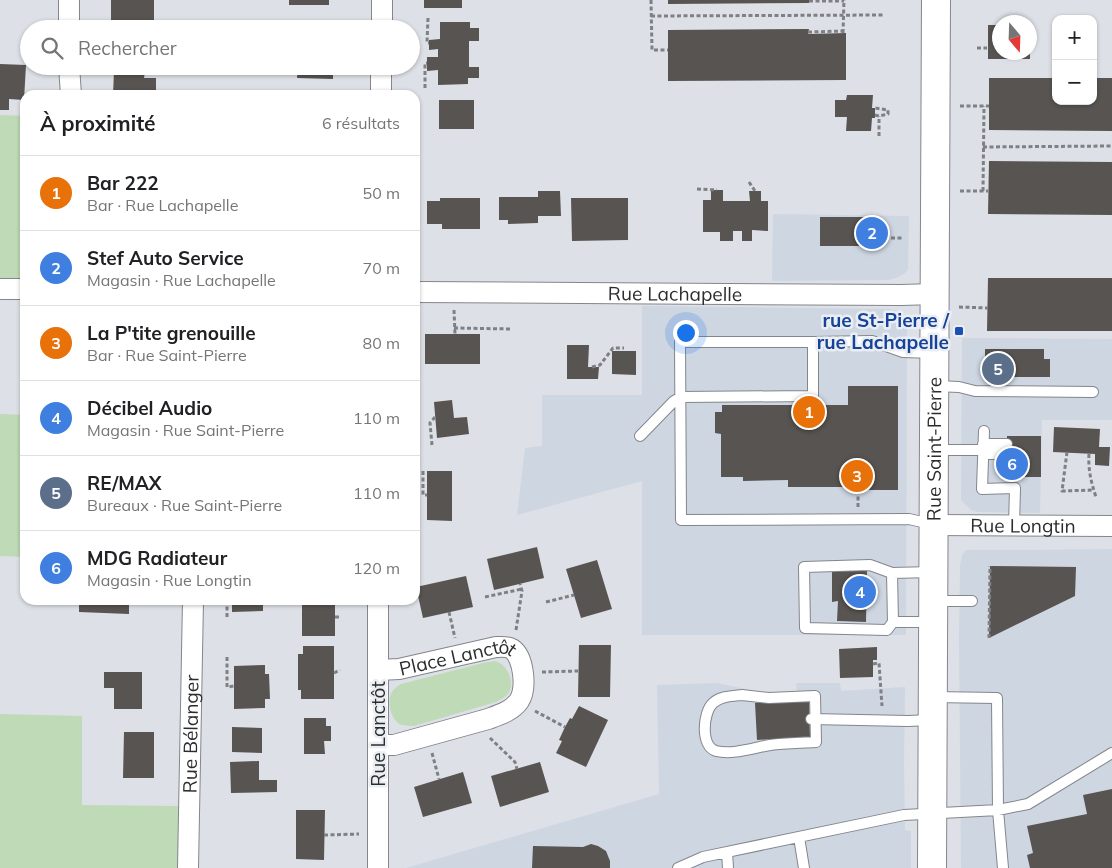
<!DOCTYPE html>
<html lang="fr">
<meta charset="utf-8">
<style>
body{margin:0;font-family:Mulish,sans-serif;background:#f6f6f6;color:#202124}
.controls{position:absolute;right:15px;top:15px;display:grid;overflow:hidden;border-radius:10px;box-shadow:0 1px 4px #0004}
.controls button{width:45px;height:45px;display:grid;place-items:center;padding:0;border:0;border-bottom:1px solid #e0e0e0;background:#fff;color:#202124;font:25px sans-serif}
.compass{position:absolute;left:992px;top:15px;width:45px;height:45px;border-radius:50%;background:#fff;box-shadow:0 1px 4px #0004;rotate:161deg}
.you{position:absolute;left:685px;top:332px;width:18px;height:18px;margin:-12px;border:4px solid #fff;border-radius:50%;background:#1a73e8;box-shadow:0 0 0 8px #1a73e833}
.badge{display:grid;place-items:center;width:32px;height:32px;border-radius:50%;background:#0f766e;color:#fff;font-size:16px;font-weight:700}
.pin{position:absolute;translate:-50% -50%;border:2px solid #fff;box-shadow:0 1px 5px #0006}
.list{margin:0;padding:0;list-style:none}
h2{display:flex;justify-content:space-between;align-items:center;height:65px;margin:0;padding:0 20px;font-size:21px}
h2 small{font-size:16px;font-weight:400;color:#757577}
.list li{display:grid;grid-template-columns:32px 1fr auto;gap:15px;align-items:center;box-sizing:border-box;height:75px;padding:0 20px;border-top:1px solid #e0e0e0}
.list b{display:block;font-size:19px;white-space:nowrap}
.list p{margin:0;font-size:16px;white-space:nowrap;color:#757577}
.list em{font-size:16px;font-style:normal;color:#757577}
.icon{flex:none;width:28px;height:28px;fill:none;stroke:currentColor;stroke-width:2;stroke-linecap:round;stroke-linejoin:round}
.map{position:relative;flex:none;width:1112px;height:868px;overflow:hidden}
.search{position:absolute;background:#fff;box-shadow:0 1px 4px #0004;left:20px;top:20px;width:400px;height:55px;display:flex;align-items:center;gap:12px;box-sizing:border-box;padding:0 18px;border-radius:28px;color:#757577;font-size:19px}
.panel{position:absolute;background:#fff;box-shadow:0 1px 4px #0004;left:20px;top:90px;width:400px;height:515px;border-radius:15px}
.map>svg:first-child{display:block}
</style>
<div class="map">
<svg width="1112" height="868" viewBox="0 0 1112 868">
<rect width="100%" height="100%" fill="#dde0e6"/>
<!-- built -->
<path fill="#ced6e2" d="M773,214L909,216L908,269L905,273L896,278L888,280L772,281Z
M642,306L891,309L901,312L906,316L907,322V336L906,635H642V481L517,515L525,448L542,446V395H642Z
M962,338L1112,339V420H1042L1040,513L977,512L971,510L961,500Z
M1112,549V868H961L959,638L960,566L962,555L966,550H1026Z
M717,683L768,694L797,692L796,683H840L841,691L905,687L904,763L905,830L911,831V868H406L659,794L657,685Z"/>
<!-- green -->
<path fill="#bedab6" d="M0,115L25,116V280L0,279Z
M0,414L25,415V557L0,556Z
M495,661C509,665 516,685 507,695C504,698 499,700 496,702L414,726C409,726 402,726 398,723C390,716 387,701 392,692C394,689 397,686 401,684L483,663Z
M0,714L82,716V805L180,806V868H0Z"/>
<!-- building -->
<path fill="#585451" d="M111,0H154V22H111Z
M289,0H329V5H289Z
M424,0H462V8H424Z
M668,0H809V3L668,4Z
M440,22H470V28H479V41H469V67H479V78H468V84L438,85V70L427,71V57H438V49L429,50V40L440,39Z
M988,25H1000V52H1030V59H988Z
M809,29L808,34L846,33V80L668,81V30Z
M0,64L26,65L24,100L9,99V110H0Z
M298,66H333V79L297,78Z
M114,71L145,72L144,78H156V95H113Z
M989,78H1056V101H1093V78H1112V131L989,130Z
M847,95H873L872,108H875V118H872L871,131H846L847,117H835V100H846Z
M439,100H474V129H439Z
M989,161L1112,162V215L988,214Z
M711,190H723V201H750L749,191H761V201H768V231L752,230V241H742V231H733V241H720V232H703V200H711Z
M538,191H560L561,216H538V223L508,224V220H499V197H538Z
M440,198H480V229H442V224H427V201H440Z
M571,198H628V240L572,241Z
M820,217H878V246H820Z
M988,278H1112V331H987Z
M425,334H480V364H425Z
M567,345H589L588,367H599L598,379H567Z
M985,349H1044V359H1050V377H985Z
M612,351H636V375L612,374Z
M848,386H898V490H847L845,487H788V480L743,481V477H721V434L715,433V412H722V405H848Z
M452,400L454,418L467,417L469,434L437,438L434,402Z
M1054,427L1100,429L1099,447H1110L1109,466L1095,465V454L1053,452Z
M1007,436H1041V477H1007Z
M427,471H452V521L427,520Z
M537,547L544,578L494,590L487,559Z
M597,560L612,609L581,618L566,569Z
M990,566L1076,567L1075,596L989,638Z
M832,569H867L866,622L837,621L838,601L832,602Z
M466,576L473,607L423,618L416,587Z
M79,600H129V614L79,612Z
M232,600H268V602H263V611L232,612Z
M302,600L335,601V636H302Z
M579,645H611L610,697H578Z
M303,646H334V699H301V690H298V654H303Z
M877,647V660H873V677L840,678L839,649Z
M265,665V674H269L270,699H265V708L234,709V666Z
M104,672H142V709H114V688H104Z
M809,701L810,737L757,740L755,703Z
M579,706L608,720L586,767L556,753L562,741L559,740L565,727L570,718L572,719Z
M304,718H326V726H331V741H324L325,754H304Z
M232,727L262,728V753L232,752Z
M124,732H154V778H123Z
M259,761V780H277V792L231,793L230,762Z
M540,762L549,792L500,807L491,776Z
M463,772L472,803L423,817L414,787Z
M1112,789V868H1030L1027,855L1033,853L1027,826L1087,814L1083,795Z
M296,810H325L324,860L296,859Z
M591,844L598,846L606,851L610,861V868H532L533,846L583,847Z"/>
<g fill="none" stroke-linecap="round" stroke-linejoin="round">
<!-- service casing -->
<g stroke="#83868b" stroke-width="12">
<path id="service" d="M813,342H680L681,520L909,519L931,524
M936,386L959,387L975,391L1093,392
M984,431L982,489L1015,488L1014,526
M640,436L674,401L681,397L813,396V342L872,341L903,352L934,353
M983,444H1007
M935,450H983
M983,454H1007
M892,573L870,565L804,567L805,628L887,630L893,622
M933,601H972
M931,622H893L892,573L932,572
M742,695L769,698L815,696L816,742C800,743 785,743 770,745C753,748 733,755 716,751C700,746 703,712 713,703C721,696 732,696 742,695Z
M933,697L997,698L998,810L1003,868
M811,719L908,721L931,720
M799,837L804,868
M727,852L728,868
M678,868L703,857L904,815L998,810L1028,804L1112,753"/>
</g>
<!-- minor casing -->
<g stroke="#83868b" stroke-width="22">
<g id="minor">
<path d="M69,29V0"/>
<path d="M382,29V0"/>
<path d="M69,66L71,95"/>
<path d="M381,95V66"/>
<path d="M0,289H25"/>
<path id="s1" d="M415,292L901,295L935,294"/>
<path id="s2" d="M934,525L1112,526"/>
<path id="s3" d="M378,670L399,669L496,647C501,647 507,646 512,649C524,657 527,689 519,701C512,711 499,715 488,719L394,745H378"/>
<path id="s4" d="M188,868L193,600"/>
<path d="M378,868V600"/>
</g>
</g>
<!-- secondary casing -->
<g stroke="#83868b" stroke-width="30">
<g id="secondary">
<path id="s5" d="M932,868L936,0"/>
</g>
</g>
<!-- path -->
<path stroke="#7e8083" stroke-width="3" stroke-dasharray="4 2.5" stroke-linecap="butt" d="M651,0L652,50H668
M809,1H844
M651,16L883,15
M428,18L427,43H429
M808,32L843,31
M843,33L844,0
M977,48H987
M425,88V63H427
M960,106H989
M875,115L879,116L888,114V110L875,108
M879,136V116
M983,147L1112,146
M749,182L755,191
M697,189L717,190
M960,191H988
M983,191L984,106
M878,238H902
M959,307L988,308
M454,310L455,334
M454,328L511,329
M592,367L600,365L613,348H624
M432,445L430,423L435,417
M1067,452L1062,491L1093,490
M1089,454C1088,469 1091,482 1096,497
M423,471V495H427
M858,507V490
M867,595H878
M485,597L522,589
M227,600V619
M546,602L574,595
M449,612L455,638
M335,617H339
M516,630L522,591L520,584
M989,638L990,566
M227,657V687L234,686
M873,664L879,663L882,706
M542,672L578,671
M334,673L340,670
M535,711L565,727
M490,738L515,762L517,769
M432,753L439,779
M324,835L359,834"/>
<!-- service -->
<use href="#service" stroke="#fff" stroke-width="10"/>
<!-- minor -->
<use href="#minor" stroke="#fff" stroke-width="20"/>
<!-- secondary -->
<use href="#secondary" stroke="#fff" stroke-width="28"/>
</g>
<!-- markers -->
<rect fill="#1a4fb4" stroke="#eaeef3" stroke-width="2" x="954" y="326" width="10" height="10" rx="2.5"/>
<g text-anchor="middle" stroke-width="5" stroke-linejoin="round" paint-order="stroke">
<!-- street labels -->
<g font-size="19" fill="#2b2c2e" stroke="#eaeef3">
<text dy="7" stroke="none"><textPath href="#s1" startOffset="260">Rue Lachapelle</textPath></text>
<text dy="7" stroke="none"><textPath href="#s5" startOffset="419">Rue Saint-Pierre</textPath></text>
<text dy="7" stroke="none"><textPath href="#s2" startOffset="89">Rue Longtin</textPath></text>
<text dy="7" stroke="none"><textPath href="#s3" startOffset="81">Place Lanctôt</textPath></text>
<text dy="7" stroke="none"><textPath href="#s4" startOffset="134">Rue Bélanger</textPath></text>
<text transform="translate(378 734) rotate(-90)" y="7">Rue Lanctôt</text>
</g>
<!-- transit labels -->
<g font-size="19" font-weight="bold" fill="#164399" stroke="#eaeef3" text-anchor="end">
<text x="949" y="327">rue St-Pierre /<tspan x="949" dy="22">rue Lachapelle</tspan></text>
</g>
</g>
</svg>
<div class="controls">
<button>+</button>
<button>−</button>
</div>
<svg class="compass" viewBox="-18 -18 36 36"><path d="M0-13l5 13h-10z" fill="#e53935"/><path d="M0 13l5-13h-10z" fill="#757577"/></svg>
<div class="you"></div>
<div class="pin badge" style="left:809px;top:412px;background:#e8710a">1</div>
<div class="pin badge" style="left:872px;top:233px;background:#3f7fe0">2</div>
<div class="pin badge" style="left:857px;top:476px;background:#e8710a">3</div>
<div class="pin badge" style="left:860px;top:592px;background:#3f7fe0">4</div>
<div class="pin badge" style="left:998px;top:369px;background:#5c6f8a">5</div>
<div class="pin badge" style="left:1012px;top:464px;background:#3f7fe0">6</div>
<div class="search"><svg class="icon" aria-label="search" viewBox="0 0 24 24"><circle cx="10" cy="10" r="6"/><path d="M15 15l6 6"/></svg>Rechercher</div>
<section class="panel">
<h2>À proximité<small>6 résultats</small></h2>
<ul class="list">
<li><span class="badge" style="background:#e8710a">1</span><div><b>Bar 222</b><p>Bar · Rue Lachapelle</p></div><em>50 m</em></li>
<li><span class="badge" style="background:#3f7fe0">2</span><div><b>Stef Auto Service</b><p>Magasin · Rue Lachapelle</p></div><em>70 m</em></li>
<li><span class="badge" style="background:#e8710a">3</span><div><b>La P'tite grenouille</b><p>Bar · Rue Saint-Pierre</p></div><em>80 m</em></li>
<li><span class="badge" style="background:#3f7fe0">4</span><div><b>Décibel Audio</b><p>Magasin · Rue Saint-Pierre</p></div><em>110 m</em></li>
<li><span class="badge" style="background:#5c6f8a">5</span><div><b>RE/MAX</b><p>Bureaux · Rue Saint-Pierre</p></div><em>110 m</em></li>
<li><span class="badge" style="background:#3f7fe0">6</span><div><b>MDG Radiateur</b><p>Magasin · Rue Longtin</p></div><em>120 m</em></li>
</ul>
</section>
</div>
